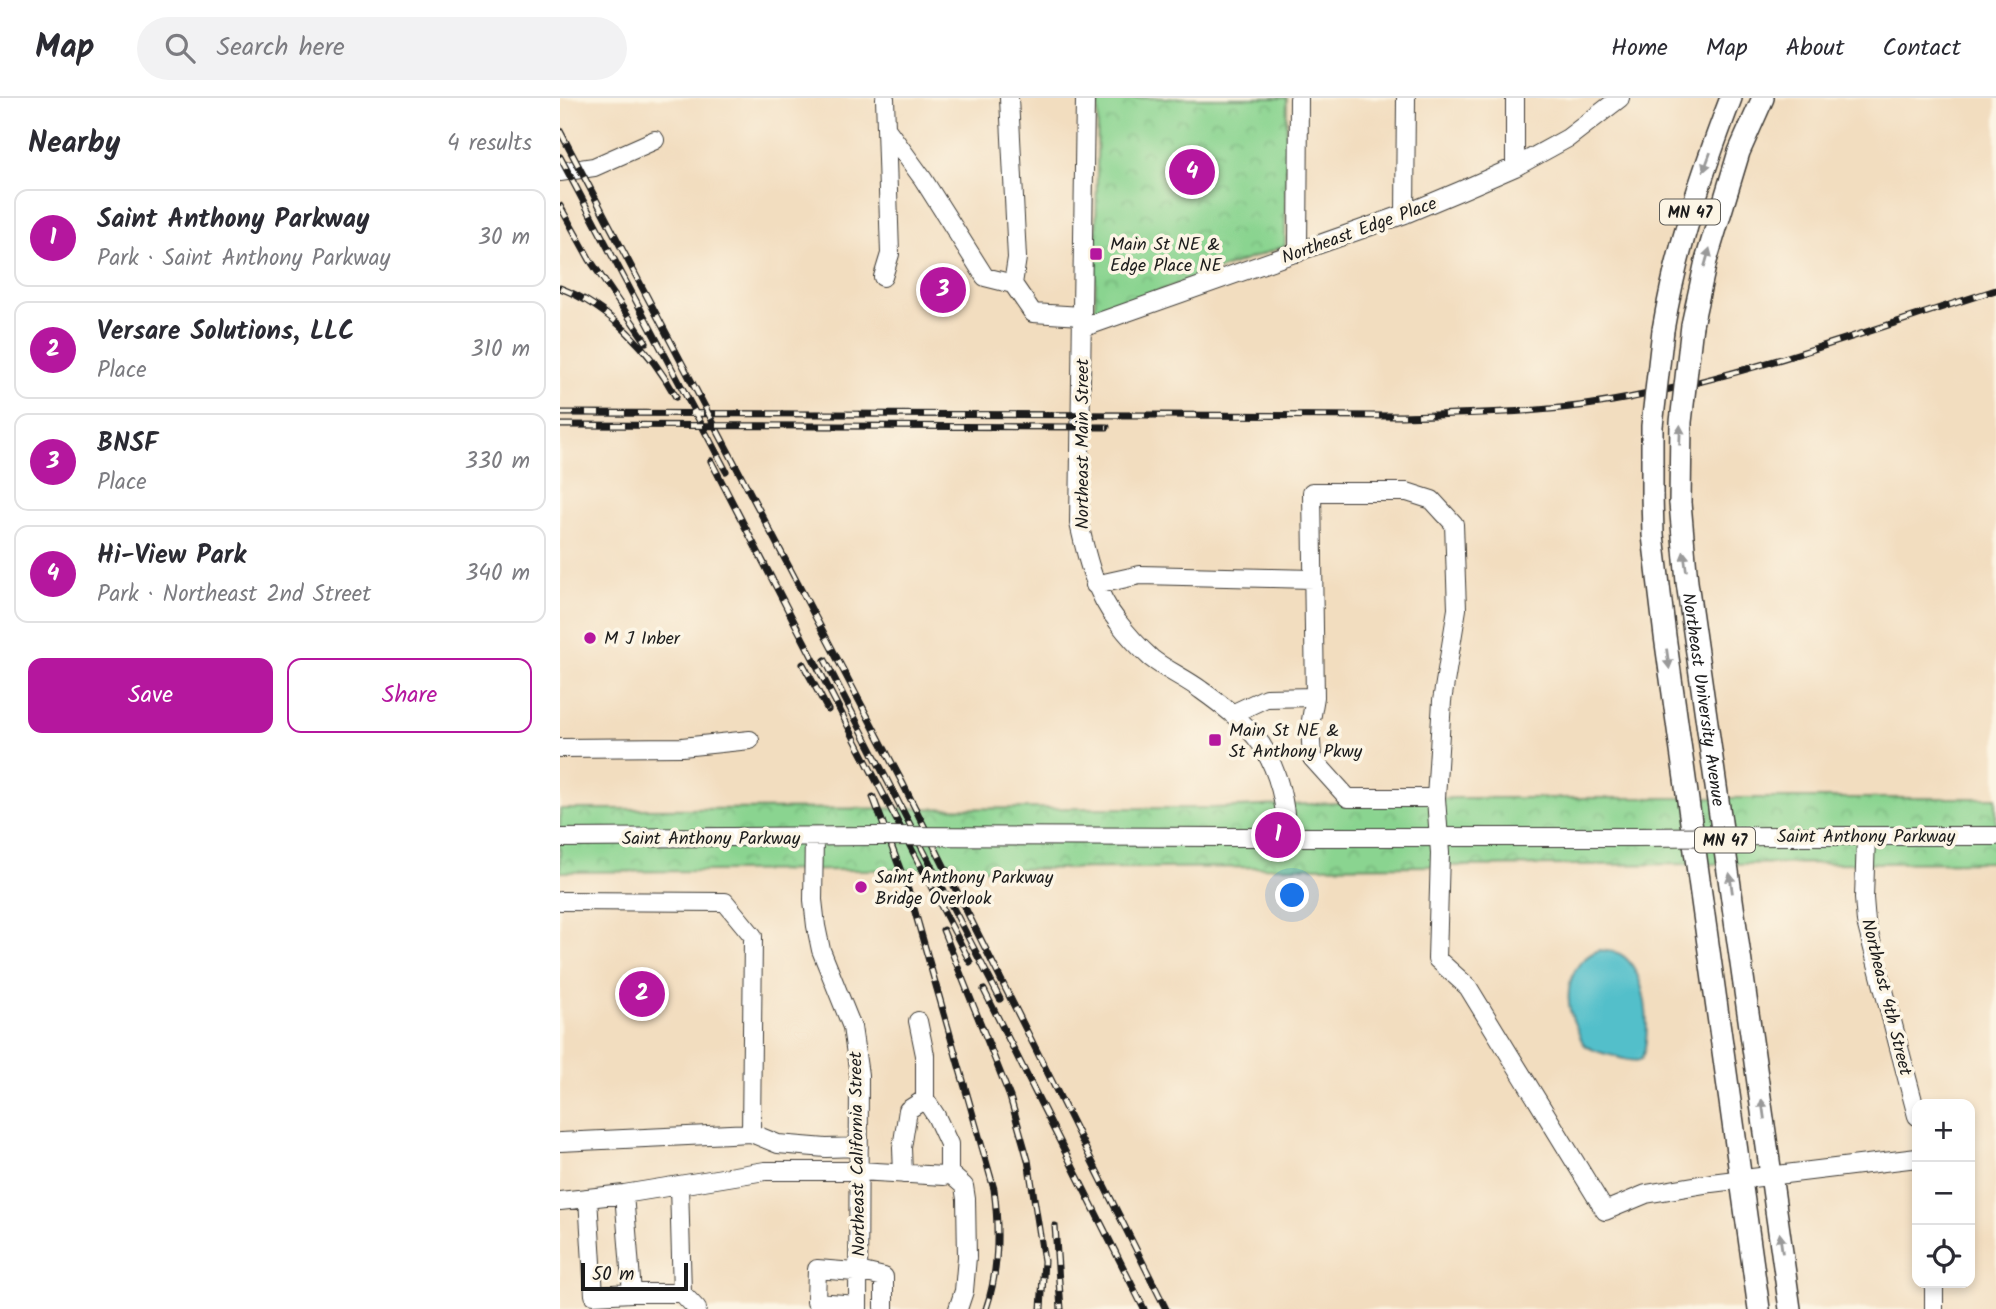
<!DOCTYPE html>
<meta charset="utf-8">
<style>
body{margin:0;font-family:Kalam,sans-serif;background:#f2f2f3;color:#2b2b33}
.controls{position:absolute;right:21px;bottom:21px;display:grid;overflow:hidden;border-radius:14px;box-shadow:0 4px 10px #0003}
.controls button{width:63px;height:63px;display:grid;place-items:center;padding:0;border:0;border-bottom:2px solid #e1e1e2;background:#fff;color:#2b2b33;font:35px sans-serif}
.scale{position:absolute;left:21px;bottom:18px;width:107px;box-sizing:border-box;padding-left:7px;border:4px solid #1c1c1c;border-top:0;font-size:19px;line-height:24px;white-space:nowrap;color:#1c1c1c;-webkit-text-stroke:5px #fcf5e5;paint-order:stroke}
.you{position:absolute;left:733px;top:798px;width:24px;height:24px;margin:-18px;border:5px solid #fff;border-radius:50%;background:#1a73e8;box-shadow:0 0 0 10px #1a73e833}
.badge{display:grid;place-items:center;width:46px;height:46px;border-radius:50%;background:#b5179e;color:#fff;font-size:23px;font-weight:700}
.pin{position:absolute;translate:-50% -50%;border:4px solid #fff;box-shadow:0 2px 7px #0006}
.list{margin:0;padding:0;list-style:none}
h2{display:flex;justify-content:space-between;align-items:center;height:91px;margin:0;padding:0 28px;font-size:30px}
h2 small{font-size:23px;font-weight:400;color:#7c7c81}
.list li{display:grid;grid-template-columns:46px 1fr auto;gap:21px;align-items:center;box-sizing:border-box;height:98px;margin:0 14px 14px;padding:0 14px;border:2px solid #e1e1e2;border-radius:14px}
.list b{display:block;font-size:26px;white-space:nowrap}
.list p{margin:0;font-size:23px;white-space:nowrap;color:#7c7c81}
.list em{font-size:23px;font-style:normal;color:#7c7c81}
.actions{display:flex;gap:14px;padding:21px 28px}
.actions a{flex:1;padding:16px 0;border:2px solid #b5179e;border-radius:14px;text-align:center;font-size:24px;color:#b5179e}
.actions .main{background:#b5179e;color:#fff}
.icon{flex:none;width:38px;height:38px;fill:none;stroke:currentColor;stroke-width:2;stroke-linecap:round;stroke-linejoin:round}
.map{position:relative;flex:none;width:1436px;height:1211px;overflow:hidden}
header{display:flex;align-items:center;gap:42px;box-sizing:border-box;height:98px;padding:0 35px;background:#fff;border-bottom:2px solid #e1e1e2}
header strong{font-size:33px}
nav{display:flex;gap:38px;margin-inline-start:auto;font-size:24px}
.search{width:490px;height:63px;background:#f2f2f3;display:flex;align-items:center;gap:18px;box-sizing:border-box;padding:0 24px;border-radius:38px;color:#7c7c81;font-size:26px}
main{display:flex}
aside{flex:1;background:#fff}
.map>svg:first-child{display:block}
</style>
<header>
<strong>Map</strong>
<div class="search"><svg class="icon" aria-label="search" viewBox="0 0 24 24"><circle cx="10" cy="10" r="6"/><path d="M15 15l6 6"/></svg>Search here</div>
<nav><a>Home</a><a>Map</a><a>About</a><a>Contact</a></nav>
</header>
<main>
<aside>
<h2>Nearby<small>4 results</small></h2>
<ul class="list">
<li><span class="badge">1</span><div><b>Saint Anthony Parkway</b><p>Park · Saint Anthony Parkway</p></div><em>30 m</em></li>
<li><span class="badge">2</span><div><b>Versare Solutions, LLC</b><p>Place</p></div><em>310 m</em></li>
<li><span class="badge">3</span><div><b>BNSF</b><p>Place</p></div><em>330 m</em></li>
<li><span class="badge">4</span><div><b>Hi-View Park</b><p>Park · Northeast 2nd Street</p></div><em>340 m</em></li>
</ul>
<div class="actions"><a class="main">Save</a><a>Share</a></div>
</aside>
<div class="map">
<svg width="1436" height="1211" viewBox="0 0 1436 1211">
<defs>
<pattern id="park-crowns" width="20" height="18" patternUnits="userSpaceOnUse" patternTransform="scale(1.75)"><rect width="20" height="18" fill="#8ad490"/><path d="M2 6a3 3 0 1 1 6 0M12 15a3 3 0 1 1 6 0" fill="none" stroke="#76b57c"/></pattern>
</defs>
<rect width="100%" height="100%" fill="#fcf5e5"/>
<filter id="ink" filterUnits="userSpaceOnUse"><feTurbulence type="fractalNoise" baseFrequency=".0143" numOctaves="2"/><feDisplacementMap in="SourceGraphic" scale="14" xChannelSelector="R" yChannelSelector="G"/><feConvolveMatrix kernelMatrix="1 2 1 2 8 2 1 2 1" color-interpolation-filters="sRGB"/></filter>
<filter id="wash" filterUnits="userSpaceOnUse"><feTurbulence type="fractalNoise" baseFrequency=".00686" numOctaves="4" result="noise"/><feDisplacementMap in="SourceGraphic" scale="28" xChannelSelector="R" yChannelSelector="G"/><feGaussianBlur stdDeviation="1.57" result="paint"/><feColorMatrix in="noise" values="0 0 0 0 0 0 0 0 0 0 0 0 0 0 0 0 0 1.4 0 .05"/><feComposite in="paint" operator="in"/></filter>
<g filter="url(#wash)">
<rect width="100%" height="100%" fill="#f2ddbf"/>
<!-- park -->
<path fill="url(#park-crowns)" stroke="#537856" stroke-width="2" d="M538,0H727L725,148L535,216Z
M896,700H1436V764L0,774V711L654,710Z"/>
<!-- water -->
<path fill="#52bfca" stroke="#376e73" stroke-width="2" d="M1039,852C1045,853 1055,853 1060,856C1087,870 1093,937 1081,962C1072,964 1063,961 1054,958C1045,956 1031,953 1024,946C1021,943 1019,935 1017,931C1002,902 1006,866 1039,852Z"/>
</g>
<g filter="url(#ink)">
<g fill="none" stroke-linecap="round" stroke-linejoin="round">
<!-- minor casing -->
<g stroke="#3c3934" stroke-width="20">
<path id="minor" d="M325,0L326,30L363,81L425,179L453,186L473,215L522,218
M449,0L457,160L453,186
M525,0L519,425C527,461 535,495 558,524C567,536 580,550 591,560C606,572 625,580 641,592C662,607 686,625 701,646C718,672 727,708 726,738
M955,0V69
M0,74L34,69L95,42
M845,116L846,0
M738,155L739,0
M323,179L330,156L326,30
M522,230L845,116L900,93L955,69L1008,40L1060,0
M535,487L580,477L753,481
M755,599L752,394H847L872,402L894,426L897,511L882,603L876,700
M672,616L706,600L755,599L750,628L752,660L788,700H876L880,755L877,861L908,889L1045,1113L1086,1096L1151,1085L1357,1060
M0,650L122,649L190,642
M1218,738H1436
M1306,738L1304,800L1306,824L1357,1018
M254,739L253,802L256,828L261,852L292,929L299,977L298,1211
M670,739H1075
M0,740L319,738
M0,803L165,804L193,838L191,1035
M0,1044L191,1035L218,1046L266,1050L299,1049
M389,1075L404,1088L406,1101L407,1159L404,1193L398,1211
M343,1076L342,1050L348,1012L365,1001
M119,1087L122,1195
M64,1096L72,1195H122L137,1211
M28,1100L34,1197L72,1195
M0,1103L64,1096L205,1073H299L384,1078L389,1075V1046L376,1018L365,1001V957L358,923
M1374,1185V1211
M298,1207L256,1204L257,1171L307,1175L324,1179V1211"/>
</g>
<!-- major casing -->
<g stroke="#3c3934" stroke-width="24">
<g id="major">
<path d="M1132,227L1146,163L1179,54L1203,0"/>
<path d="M1103,232C1117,150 1141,78 1171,0"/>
<path d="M1092,396L1093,437L1105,538L1199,1211"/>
<path id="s1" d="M1120,405L1127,484L1230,1211"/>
</g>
</g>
<!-- minor -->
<use href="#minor" stroke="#fff" stroke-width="18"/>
<!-- major -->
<use href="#major" stroke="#fff" stroke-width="21"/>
<!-- rail casing -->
<g stroke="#1c1c1c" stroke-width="7">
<path id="rail" d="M0,33L342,684L606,1211
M0,59L166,373
M0,108L30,162L86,244
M0,190C50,209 91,253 116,299
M0,315L842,318C918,315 995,315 1069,300C1194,275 1315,230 1436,192
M0,327L547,329
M151,363L410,864
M265,562L440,901
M243,566L268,612
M313,699L351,800L434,1091C439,1130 439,1173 426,1211
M383,832L450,999L468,1062L484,1163L481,1211
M424,892L584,1211
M495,1128L501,1211"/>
</g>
<!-- rail -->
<use href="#rail" stroke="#fcf5e5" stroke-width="4.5" stroke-dasharray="13" stroke-linecap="butt"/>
<!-- minor-bridge casing -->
<g stroke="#3c3934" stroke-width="20" stroke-linecap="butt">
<path id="minor-bridge" d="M319,738L670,739
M1075,739L1218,738"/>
</g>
<!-- major-bridge casing -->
<g stroke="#3c3934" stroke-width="24" stroke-linecap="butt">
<path id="major-bridge" d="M1092,396V328L1103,232
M1120,405L1121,324L1132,227"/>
</g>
<!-- minor-bridge -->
<use href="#minor-bridge" stroke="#fff" stroke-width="18"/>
<!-- major-bridge -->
<use href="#major-bridge" stroke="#fff" stroke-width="21"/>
</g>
<!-- one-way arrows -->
<defs><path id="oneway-solid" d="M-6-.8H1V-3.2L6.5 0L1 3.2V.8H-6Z" transform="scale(1.75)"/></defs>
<g fill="#999">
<use href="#oneway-solid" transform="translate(1147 64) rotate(110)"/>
<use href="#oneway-solid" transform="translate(1147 160) rotate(-74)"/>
<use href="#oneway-solid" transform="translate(1120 337) rotate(-88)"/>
<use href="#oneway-solid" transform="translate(1125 463) rotate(-98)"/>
<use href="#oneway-solid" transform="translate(1108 561) rotate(82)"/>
<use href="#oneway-solid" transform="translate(1171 785) rotate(-98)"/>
<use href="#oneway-solid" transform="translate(1203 1011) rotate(-98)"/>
<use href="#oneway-solid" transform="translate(1221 1145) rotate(-98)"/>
</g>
</g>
<!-- markers -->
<g fill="#b5179e" stroke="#fcf5e5" stroke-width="2.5">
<rect x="529" y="149" width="14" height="14" rx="3.5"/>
<circle cx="30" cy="540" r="7"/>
<rect x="648" y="635" width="14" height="14" rx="3.5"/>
<circle cx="301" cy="789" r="7"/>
</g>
<g text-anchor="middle" stroke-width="7" stroke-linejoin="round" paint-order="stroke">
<!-- shield labels -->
<g fill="#fcf5e5" stroke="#5f5d58" stroke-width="2">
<rect x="1100" y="101.5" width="60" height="25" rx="5"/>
<rect x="1135" y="729.5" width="60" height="25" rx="5"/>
</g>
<g font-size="16" font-weight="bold" fill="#1c1c1c">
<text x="1130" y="120">MN 47</text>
<text x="1165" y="748">MN 47</text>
</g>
<!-- street labels -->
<g font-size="18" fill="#1c1c1c" stroke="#fcf5e5">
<text transform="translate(799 132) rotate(-20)" y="6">Northeast Edge Place</text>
<text transform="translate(522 346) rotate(-90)" y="6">Northeast Main Street</text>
<text dy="6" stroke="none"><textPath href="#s1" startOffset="198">Northeast University Avenue</textPath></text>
<text x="1306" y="744">Saint Anthony Parkway</text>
<text x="151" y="746">Saint Anthony Parkway</text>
<text transform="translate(1327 899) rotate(76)" y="6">Northeast 4th Street</text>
<text transform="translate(297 1056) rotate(-91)" y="6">Northeast California Street</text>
</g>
<!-- poi labels -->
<g font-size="18" fill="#1c1c1c" stroke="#fcf5e5" text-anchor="start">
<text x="550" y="152">Main St NE &amp;<tspan x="550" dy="21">Edge Place NE</tspan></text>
<text x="44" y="546">M J Inber</text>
<text x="669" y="638">Main St NE &amp;<tspan x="669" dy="21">St Anthony Pkwy</tspan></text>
<text x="315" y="785">Saint Anthony Parkway<tspan x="315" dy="21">Bridge Overlook</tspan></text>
</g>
</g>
</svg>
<div class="controls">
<button>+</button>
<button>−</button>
<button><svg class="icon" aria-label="locate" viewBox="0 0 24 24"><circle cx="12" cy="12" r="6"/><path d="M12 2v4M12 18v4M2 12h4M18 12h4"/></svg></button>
</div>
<div class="scale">50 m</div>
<div class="you"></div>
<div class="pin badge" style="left:718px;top:737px">1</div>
<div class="pin badge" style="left:82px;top:896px">2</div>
<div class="pin badge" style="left:383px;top:192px">3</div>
<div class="pin badge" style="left:632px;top:74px">4</div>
</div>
</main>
